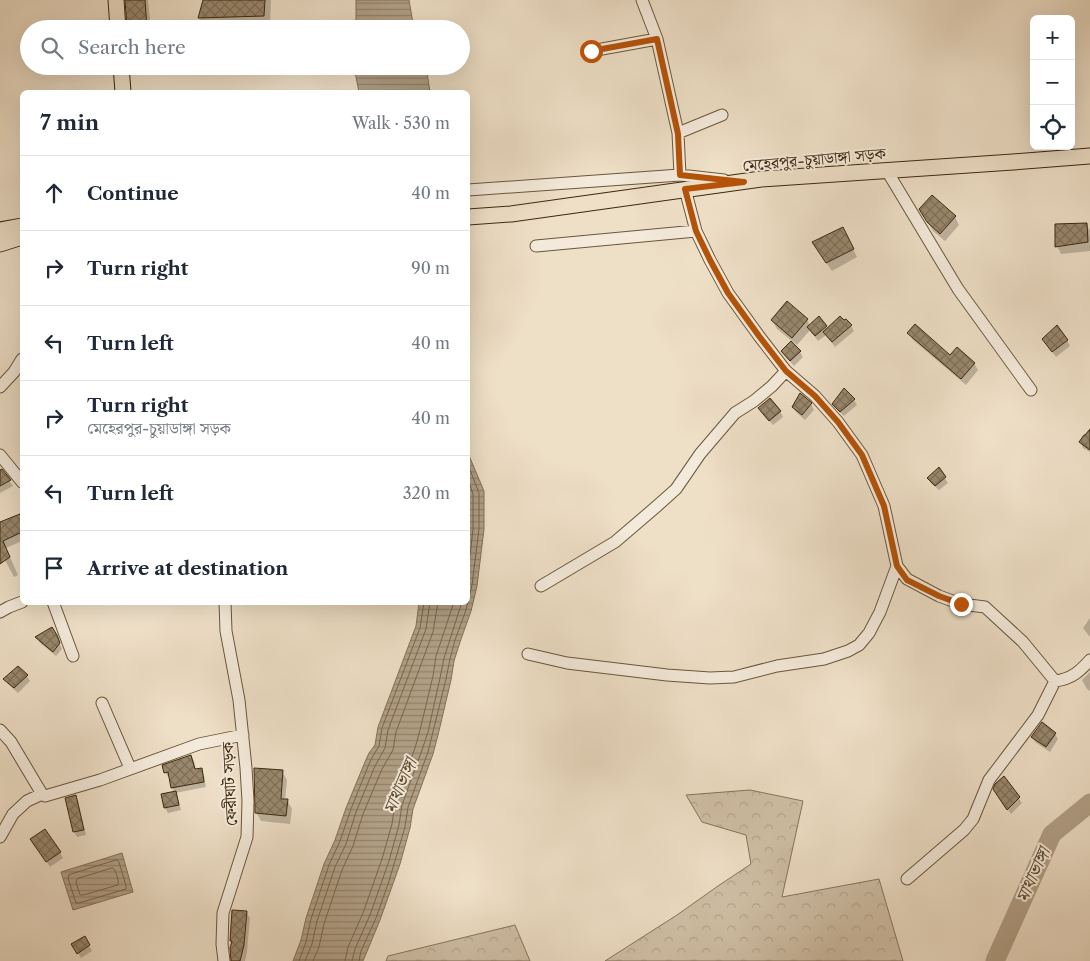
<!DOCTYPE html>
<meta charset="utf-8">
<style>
body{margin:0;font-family:"Libre Caslon Text","Noto Serif Bengali",serif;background:#f2f2f3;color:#1f2937}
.controls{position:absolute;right:15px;top:15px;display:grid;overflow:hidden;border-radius:8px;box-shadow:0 5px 20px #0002}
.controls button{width:45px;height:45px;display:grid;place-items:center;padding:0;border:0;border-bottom:1px solid #e0e1e3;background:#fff;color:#1f2937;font:25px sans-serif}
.stop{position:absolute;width:15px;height:15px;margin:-11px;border:4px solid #b45309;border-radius:50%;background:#fff}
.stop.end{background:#b45309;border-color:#fff;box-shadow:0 1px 5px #0008}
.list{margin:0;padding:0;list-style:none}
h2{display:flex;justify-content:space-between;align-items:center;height:65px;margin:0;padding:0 20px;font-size:21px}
h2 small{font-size:16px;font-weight:400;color:#747a83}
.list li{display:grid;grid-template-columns:32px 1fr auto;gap:15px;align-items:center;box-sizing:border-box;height:75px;padding:0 20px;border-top:1px solid #e0e1e3}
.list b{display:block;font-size:19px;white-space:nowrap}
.list p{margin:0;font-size:16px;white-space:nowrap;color:#747a83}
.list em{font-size:16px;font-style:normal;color:#747a83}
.icon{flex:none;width:28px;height:28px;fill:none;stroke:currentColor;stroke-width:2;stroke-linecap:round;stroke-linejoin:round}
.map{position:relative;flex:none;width:1090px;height:961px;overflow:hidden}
.search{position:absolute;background:#fff;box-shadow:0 5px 20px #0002;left:20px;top:20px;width:450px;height:55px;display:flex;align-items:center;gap:12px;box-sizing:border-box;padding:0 18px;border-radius:28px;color:#747a83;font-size:19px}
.panel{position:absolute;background:#fff;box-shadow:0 5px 20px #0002;left:20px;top:90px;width:450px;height:515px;border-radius:8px}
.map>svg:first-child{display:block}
</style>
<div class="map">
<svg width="1090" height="961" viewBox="0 0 1090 961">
<defs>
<pattern id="forest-crowns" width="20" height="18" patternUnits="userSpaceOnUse" patternTransform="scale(1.25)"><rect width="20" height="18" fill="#d0c0a7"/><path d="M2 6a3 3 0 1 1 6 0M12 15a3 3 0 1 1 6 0" fill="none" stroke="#b4a58f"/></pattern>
<pattern id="water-rules" width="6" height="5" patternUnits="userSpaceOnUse" patternTransform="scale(1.25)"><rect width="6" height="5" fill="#b2a188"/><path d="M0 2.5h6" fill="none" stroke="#92836e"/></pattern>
<pattern id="building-cross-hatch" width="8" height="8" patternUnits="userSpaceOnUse" patternTransform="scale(1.25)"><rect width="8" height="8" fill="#99886e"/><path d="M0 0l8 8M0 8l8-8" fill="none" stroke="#7e6f59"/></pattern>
</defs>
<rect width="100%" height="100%" fill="#eedfc7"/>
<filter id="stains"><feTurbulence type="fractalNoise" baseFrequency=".004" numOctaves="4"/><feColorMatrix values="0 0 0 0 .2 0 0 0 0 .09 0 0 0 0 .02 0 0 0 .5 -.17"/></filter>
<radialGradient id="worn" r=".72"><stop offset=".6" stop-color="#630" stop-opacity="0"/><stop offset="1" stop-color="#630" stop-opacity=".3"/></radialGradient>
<!-- forest -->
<path fill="url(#forest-crowns)" stroke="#86755a" d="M750,790L803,801L782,897L879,879L903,961H605L677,915L718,886L751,864L746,835L702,822L686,795Z
M515,925L530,961H386L388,956Z"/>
<!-- water -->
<path fill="url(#water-rules)" stroke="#837157" d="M356,0H409L414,29H356Z
M356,66H426L430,92H359L355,72Z
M468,450L470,458L484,491V529L477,586L471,611L460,642L454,661L451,680L438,735L433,754L413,809L410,828L400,864L380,920L363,961H293L301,940L306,918L324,864L335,840L346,808L365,762L369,753L375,745L378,727L416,626L419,603L468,602Z
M122,853L133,892L73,910L61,872Z"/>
<!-- shadow -->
<path fill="#0003" d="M126,0H148L151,29H129Z
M204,0H271L270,27L205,29L199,18Z
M920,209L955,217L959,225L945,241L933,231Z
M1086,224L1090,231V251L1061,254L1057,246Z
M847,237L857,257L832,271L818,251Z
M807,319L810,326L826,327L828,329L851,326L854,331L835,347L826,335L818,341L810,330L797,345L777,329L772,320Z
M909,333L951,356L974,363L978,370L966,385L913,340Z
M1043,339L1067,340L1070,346L1056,357Z
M782,351L800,352L803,357L794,366L786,357Z
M854,400L857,405L844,416L837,409L834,404Z
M811,404L814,410L805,420L796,412L793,407Z
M759,408L780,411L783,417L773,425Z
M1090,431V452L1083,448L1080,442Z
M939,469L948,483L939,490L931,483L928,478Z
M1,470L13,486L0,493V471Z
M20,516L22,521V541L6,548L18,575L14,577L0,551V523Z
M1090,618V637L1083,628Z
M56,636L62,649L56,656L40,643L37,638Z
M18,668L27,676L30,681L18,693L8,684L5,679Z
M1090,672V691L1087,689L1082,680Z
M1055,734L1058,739L1050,752L1035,742L1032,737Z
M191,756L194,761L196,770L201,769L204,775L206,787L175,793L178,798L181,810L168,813L165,808L175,793L172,788L170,777H168L165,772Z
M282,771L287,780L285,800H287L292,809L290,824L261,821L256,812Z
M1004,778L1022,803L1011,814L998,795Z
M75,796L78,801L86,835L77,837L74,832L67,799Z
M35,844L60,853L63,858L50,867Z
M246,912L250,918L247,952L245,961H233L232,944L231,941Z
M84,937L92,951L81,958L73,944Z"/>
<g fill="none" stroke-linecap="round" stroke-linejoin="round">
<!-- shore -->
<path stroke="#78664a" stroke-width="1" d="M468,479L473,494V529L468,573
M117,860L119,862L126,886V889L79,903H76L68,878L69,875Z
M113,868C116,871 119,880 118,885L83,895H80L76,882L77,879Z
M299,961L306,942L311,919L329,865L340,841L351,809L369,764L373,756L379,746L382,728L420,628L424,602
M305,961L312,944L317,921L335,867L346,844L356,812L375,766L385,748L388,730L426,629L430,602
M313,961L319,947L324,924L342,870L353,846L363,814L382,769L393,750L396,732L433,632L438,602
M345,961L348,947L363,913L382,859L392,824L395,803L415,748L420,730L433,676L436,656L454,602
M352,961L355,949L370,915L389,861L399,825L402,805L422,750L428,732L440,678L444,658L462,602
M359,961L361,951L376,918L389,881L405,827L408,807L428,752L446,679L450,659L455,640L466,610L472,585L479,529V493L468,465"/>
<!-- river -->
<path stroke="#b2a188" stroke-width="19" d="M995,961L1052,834L1090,803"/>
</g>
<!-- building -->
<path fill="url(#building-cross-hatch)" stroke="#3d2a0d" d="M125,0H145L147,29H127Z
M203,0H265L264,16L198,18Z
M932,195L956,216L940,234L927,222L919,209Z
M1087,223L1088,242L1055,247V224Z
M843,227L854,249L826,263L812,242Z
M787,301L808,319L792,338L771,320Z
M819,316L827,326L815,336L807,327Z
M840,316L844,320L846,319L852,325L832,342L823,332Z
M915,324L950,355L957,347L975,363L961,379L907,333Z
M1057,325L1068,340L1052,352L1042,339Z
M791,341L801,351L790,361L781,351Z
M844,388L855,399L840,412L832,404Z
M800,393L812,403L802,415L792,407Z
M770,398L781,411L769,421L758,408Z
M1090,429V450L1079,442L1084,435H1085Z
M939,467L946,477L935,486L927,478Z
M2,469L11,480L0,486V470Z
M20,514L22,523V532L3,541L10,557L0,564V522Z
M52,627L57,635L60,643L53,652L35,637Z
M18,666L28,675L14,688L3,679Z
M1042,722L1056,733L1046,747L1031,737Z
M191,755L195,769L202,768L204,782L171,788L168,772L164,773L162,765Z
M254,768L283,770L281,799H288L286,816L255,813Z
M1004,776L1020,797L1007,810L993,789L995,784Z
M176,791L179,805L164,808L161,794Z
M76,795L84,830L73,832L65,798Z
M45,829L61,852L46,862L30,839Z
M232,910L247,911L244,945L240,961H231L230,948L232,941H230Z
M85,936L90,945L77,954L71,944Z"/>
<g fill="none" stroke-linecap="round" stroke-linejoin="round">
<!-- minor casing -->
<g stroke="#69573c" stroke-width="13">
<path id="minor" d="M642,0L657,39L678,133L680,175
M591,51L657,39
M678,133L722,115
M887,171L958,289L1031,390
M685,189L696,231L710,260L728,293L759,336L786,371L815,396L838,422L862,455L884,506L897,566L907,579L939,596L961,604L985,607L1023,642L1055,681C1072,679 1080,671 1090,660
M468,190L666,176L680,175L724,180
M536,246L696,231
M0,387L14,372L22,359
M0,455L22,482
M541,586L615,542L657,506L676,489L700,454L735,413L754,401L772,386L786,371
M53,602L73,656
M0,612L9,607L22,602
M528,654L567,663L667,675L710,678L734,677L777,666L824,659L848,651L859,645L869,633L880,612L897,566
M102,703L130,768
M0,730L11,742L42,794
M0,837L13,814L27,801L42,794L45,796L100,780L199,744L243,735
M907,879L964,830L973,819L989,780L1038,715L1055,681
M224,961L222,944L223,913L247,837L248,801L246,768L239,700L226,631L225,602"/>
</g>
<!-- major casing -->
<g stroke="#3d2a0d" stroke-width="17">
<path id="major" d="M116,0L118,29
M121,66L123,92
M468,217L511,214L761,179L1013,162L1090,156
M0,230L22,226
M0,244L22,237"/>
</g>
<!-- minor -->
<use href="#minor" stroke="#f4eadb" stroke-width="11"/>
<!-- major -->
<use href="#major" stroke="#eedfc7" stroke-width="15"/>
</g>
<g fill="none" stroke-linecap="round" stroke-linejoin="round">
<!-- route -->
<path stroke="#b45309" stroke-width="6" d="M591,51L657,39L678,134L680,175L744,182L685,189L696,231L710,260L728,293L759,336L786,371L815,396L838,422L862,455L884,506L897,566L907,580L939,596L961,604"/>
</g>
<g text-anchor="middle" stroke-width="4" stroke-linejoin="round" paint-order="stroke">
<!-- street labels -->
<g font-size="16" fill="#3d2a0d" stroke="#f4eadb">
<text transform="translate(814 159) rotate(-5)" y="6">মেহেরপুর-চুয়াডাঙ্গা সড়ক</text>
<text transform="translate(229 784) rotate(-93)" y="6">ফেরীঘাট সড়ক</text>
</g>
<!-- water labels -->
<g font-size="18" font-style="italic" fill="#604e32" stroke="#f4eadb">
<text transform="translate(400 786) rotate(-67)" y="6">মাথাভাঙ্গা</text>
<text transform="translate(1033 875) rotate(-66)" y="6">মাথাভাঙ্গা</text>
</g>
</g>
<rect width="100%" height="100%" filter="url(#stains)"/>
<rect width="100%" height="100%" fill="url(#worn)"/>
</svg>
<div class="controls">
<button>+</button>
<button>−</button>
<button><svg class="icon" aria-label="locate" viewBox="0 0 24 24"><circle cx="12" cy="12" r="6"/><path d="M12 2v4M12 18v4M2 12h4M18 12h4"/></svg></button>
</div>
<div class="stop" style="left:591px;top:51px"></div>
<div class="stop end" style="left:961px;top:604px"></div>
<div class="search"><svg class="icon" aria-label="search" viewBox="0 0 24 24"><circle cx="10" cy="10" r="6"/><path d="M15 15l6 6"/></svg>Search here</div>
<section class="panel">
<h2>7 min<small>Walk · 530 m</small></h2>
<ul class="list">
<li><svg class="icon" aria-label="ahead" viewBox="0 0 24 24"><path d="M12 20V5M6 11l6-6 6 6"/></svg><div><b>Continue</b></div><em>40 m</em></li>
<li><svg class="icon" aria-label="right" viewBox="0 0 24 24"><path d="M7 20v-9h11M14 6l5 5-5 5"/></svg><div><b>Turn right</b></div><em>90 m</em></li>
<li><svg class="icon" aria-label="left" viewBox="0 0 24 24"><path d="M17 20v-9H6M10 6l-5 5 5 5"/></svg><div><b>Turn left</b></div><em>40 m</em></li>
<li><svg class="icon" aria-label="right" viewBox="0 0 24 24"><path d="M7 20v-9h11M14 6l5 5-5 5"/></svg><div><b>Turn right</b><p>মেহেরপুর-চুয়াডাঙ্গা সড়ক</p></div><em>40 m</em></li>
<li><svg class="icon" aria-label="left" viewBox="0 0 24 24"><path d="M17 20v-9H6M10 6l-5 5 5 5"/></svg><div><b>Turn left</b></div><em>320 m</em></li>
<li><svg class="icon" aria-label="arrive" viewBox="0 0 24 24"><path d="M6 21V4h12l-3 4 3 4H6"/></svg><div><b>Arrive at destination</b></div></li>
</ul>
</section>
</div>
